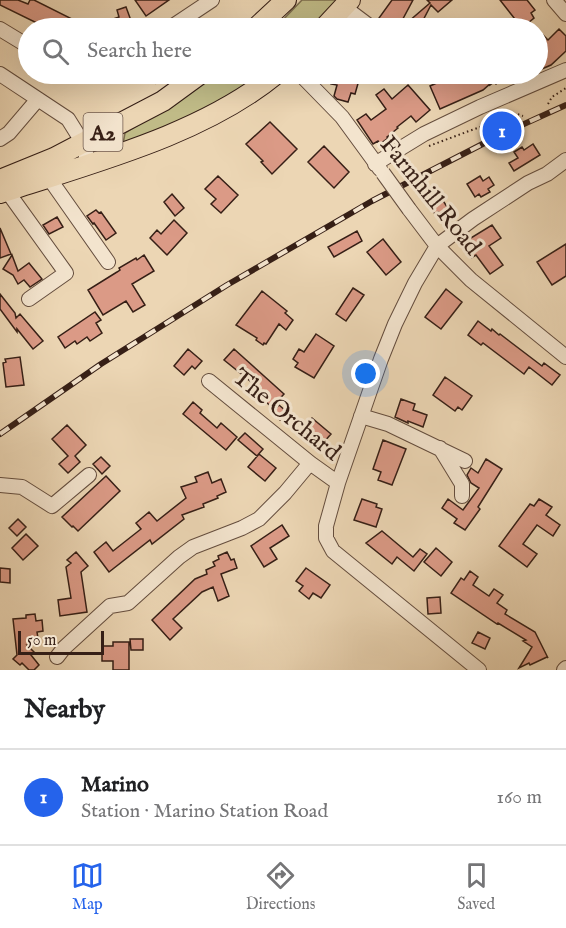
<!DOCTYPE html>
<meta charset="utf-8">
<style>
body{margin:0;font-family:"IM FELL English",serif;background:#f2f2f2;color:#202124}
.scale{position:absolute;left:18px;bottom:15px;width:86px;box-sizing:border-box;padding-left:6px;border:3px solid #361f16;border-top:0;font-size:16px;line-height:21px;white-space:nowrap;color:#361f16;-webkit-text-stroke:4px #f3e4ce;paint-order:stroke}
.you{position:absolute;left:366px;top:374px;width:21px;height:21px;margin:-15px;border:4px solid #fff;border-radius:50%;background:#1a73e8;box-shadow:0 0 0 9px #1a73e833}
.badge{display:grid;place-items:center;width:39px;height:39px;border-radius:50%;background:#2563eb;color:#fff;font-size:20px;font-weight:700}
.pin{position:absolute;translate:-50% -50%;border:3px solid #fff;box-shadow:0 2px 6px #0006}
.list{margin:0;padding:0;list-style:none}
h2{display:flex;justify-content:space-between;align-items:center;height:78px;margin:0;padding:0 24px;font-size:26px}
h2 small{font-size:20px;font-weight:400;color:#757577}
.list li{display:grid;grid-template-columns:39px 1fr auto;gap:18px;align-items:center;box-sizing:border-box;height:96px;padding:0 24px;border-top:2px solid #e0e0e0}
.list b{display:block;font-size:22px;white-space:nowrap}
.list p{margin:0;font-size:20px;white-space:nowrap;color:#757577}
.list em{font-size:20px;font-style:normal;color:#757577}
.icon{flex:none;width:33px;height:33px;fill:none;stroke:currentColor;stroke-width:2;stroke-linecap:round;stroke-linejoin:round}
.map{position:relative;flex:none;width:566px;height:670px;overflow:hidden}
.search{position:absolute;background:#fff;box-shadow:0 6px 24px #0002;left:18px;right:18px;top:18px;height:66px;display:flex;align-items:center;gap:15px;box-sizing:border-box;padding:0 21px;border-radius:33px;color:#757577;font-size:22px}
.sheet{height:174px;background:#fff}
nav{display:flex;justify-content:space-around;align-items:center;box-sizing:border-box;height:84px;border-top:2px solid #e0e0e0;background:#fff;font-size:16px;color:#757577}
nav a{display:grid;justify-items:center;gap:3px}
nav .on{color:#2563eb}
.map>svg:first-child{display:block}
</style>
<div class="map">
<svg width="566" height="670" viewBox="0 0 566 670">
<rect width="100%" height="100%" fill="#ecd6b4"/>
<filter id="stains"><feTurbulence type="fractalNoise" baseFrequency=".00333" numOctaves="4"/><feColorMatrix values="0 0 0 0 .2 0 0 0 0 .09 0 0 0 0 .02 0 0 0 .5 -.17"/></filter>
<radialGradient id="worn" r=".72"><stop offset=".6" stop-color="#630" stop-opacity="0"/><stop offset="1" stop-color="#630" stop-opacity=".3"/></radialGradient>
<!-- green -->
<path fill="#c0bb87" stroke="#7b6d4e" stroke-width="1.5" d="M302,0H340L316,28H287L280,23Z
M218,74H266L222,105L123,144L125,133Z"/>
<!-- building -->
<path fill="#db9a86" stroke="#361f16" stroke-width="1.5" d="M0,0H18L28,4L30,0H34L74,20L70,28H47L0,5Z
M135,0H169L146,16Z
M392,0H413L398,28H393L379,18Z
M427,0H452L438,12L431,5L419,28H401L430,3Z
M500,0H527L535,10L531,13L534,18L522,28Z
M126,7L133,26L126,28H91L90,27L119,17L117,10Z
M559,29L566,36V51L551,65L537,71V39L543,35L548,40Z
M334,74H355L354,78L359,80L355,94L351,93L348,102L337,99L334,96L337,85L331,84Z
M457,74H464L467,80L475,74H509L496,84L494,82L490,85V84L483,90L440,109L430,86Z
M408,85L430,110L416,122L411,116L397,127L398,128L387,137L388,138L380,144L378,141L373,144L357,120L366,114L371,120L386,109L376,95L384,89L392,99Z
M270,122L297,149L272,174L261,162L263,161L246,144Z
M533,144L540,155L514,171L509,163L518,158L514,152L522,147L524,150Z
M324,146L349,172L334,188L308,162Z
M218,176L238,195L221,213L211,204L216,199L205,189Z
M480,176L483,181L489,177L494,185L488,189L490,192L481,197L479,194L475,197L467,184Z
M433,193L438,201L442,199L451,213L443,219L438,212L435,214L425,199Z
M172,194L184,208L175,216L164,202Z
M96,210L99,213L101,212L116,233L106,240L94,223L93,224L87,216Z
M57,217L63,227L49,234L43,225Z
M174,220L187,233L167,255L150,238L157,230L161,234Z
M492,225L501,238L489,246L503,265L490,274L476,255L471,258L460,240L468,234L471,238Z
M0,228L11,254L0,258Z
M357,231L362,241L334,257L328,247Z
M383,239L401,262L386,275L367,252Z
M566,244V276L552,285L537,262Z
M12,255L18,271L29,263L42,279L30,287L24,280L18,284L13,275L3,269Z
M144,255L154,271L132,284L145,305L133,312L126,301L103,315L88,290L117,272L120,270L119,268L136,258L137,260Z
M353,288L364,295L346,321L336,314Z
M446,289L462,302L441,329L425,317Z
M262,291L287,311L285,313L293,320L286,330L279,324L266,344L264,343L263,345L256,340L257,338L236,325Z
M0,294L15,313L16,318L20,314L43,341L33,349L17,329V332L0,309Z
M95,312L101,320L96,323L102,333L90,341L87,337L77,344L75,341L65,348L58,337Z
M478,321L491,331L492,329L499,335L500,334L542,366L544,363L560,375L552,385L529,367L524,374L483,343L481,345L468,335Z
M316,334L334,346L314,378L295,367L298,363L293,359L299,349L304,352Z
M188,349L202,361L195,369L192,366L184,375L174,366Z
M234,349L284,394L272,407L256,394L260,389L224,360Z
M20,357L24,385L6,387L3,363L6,362L5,359Z
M445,377L472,396L462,410L458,407L455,411L433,395Z
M401,399L415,404L413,410L427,415L423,427L408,421V423L395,417Z
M193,402L202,410L200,413L217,428L221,423L237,437L226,450L183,414Z
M279,405L287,412L280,420L272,412Z
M312,418L331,434L323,443L313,435L312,437L302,430Z
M67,425L86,445L75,456L80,462L68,473L59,464L68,456L52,439Z
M245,433L263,449L257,456L238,440Z
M383,440L406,449L392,485L378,480L381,472L373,469Z
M259,454L276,468L265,481L248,467Z
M101,457L110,466L102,474L93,464Z
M486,459L502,469L478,507L480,509L465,530L454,523L457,519L442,508L448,499L463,510L479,488L471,483L467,475L471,468L478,473Z
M208,472L212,483L221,479L226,492L217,496L218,498L203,504L204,507L182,515L184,519L152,544L150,540L109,572L94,552L106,542L113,551L141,529L136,523L149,512L157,521L186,498L181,487L197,482L195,477Z
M106,476L120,491L78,531L73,526L72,527L62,517Z
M362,499L377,504L376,507L382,509L376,527L354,520Z
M539,499L552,507L546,515L560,525L553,536L537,525L523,544L537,554L527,567L499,546L530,504L534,506Z
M18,519L26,527L17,536L9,528Z
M282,525L289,536L270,548L277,559L264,567L251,546Z
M382,531L413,557L420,549L427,554L414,571L397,557L392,564L366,543Z
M26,534L38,546L23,560L12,548Z
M436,548L452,562L441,576L424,562Z
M76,552L88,566L81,572L87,612L60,616L58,600L71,598L66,567L71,563L67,560Z
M227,552L231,560L234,559L237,568L221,574L229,596L218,601L213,587L202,592L173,619L182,628L170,640L152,620L195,579L207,574L206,570L215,566L213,562L219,559L218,556Z
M0,568L10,569V583L0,582Z
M306,568L330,585L321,598L313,593L309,599L299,591L303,586L296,581Z
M470,571L478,577L473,585L489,596L494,589L503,595L497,603L507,610L505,614L535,632L548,658L547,657L530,665L529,663L519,668L532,647L523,641L526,640L498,623L497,624L451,593L461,578L464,580Z
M440,597L441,613L428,614L427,598Z
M35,614L36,621L42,620L43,631L37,632L39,644L27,645L34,652L31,655L39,665L34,670H29L22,663L20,665L13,659L17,655L13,619L26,618V615Z
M478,632L490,638L485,649L472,643Z
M130,639H143V650H131Z
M113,642H129V670H113V661H102V646H113Z"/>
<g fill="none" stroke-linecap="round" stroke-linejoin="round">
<!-- minor casing -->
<g stroke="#644d3e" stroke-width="16">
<path id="minor" d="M554,0L566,14
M344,7L372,28
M170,28L212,0
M0,29L28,46
M0,74L68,119L83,143L86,151V160L83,167
M300,74L342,117L380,169
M0,139L9,133L38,99
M375,164L424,134L480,107L566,70
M49,178L108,262
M7,191L66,273L29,299
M409,209L437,246L471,280L566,357
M209,381L310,463L338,483
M361,416L388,424L465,461
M440,448L462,484V496
M0,485L22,487L52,506L89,475
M57,657L64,648L110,606L128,603L179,557L193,547L242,528L259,519L285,493L310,463
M479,670L333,551L326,538V526L338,483L381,359L395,324L415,283L437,246L473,219L528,183L547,174L566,160
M564,670L566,668"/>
</g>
<!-- highway casing -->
<g stroke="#361f16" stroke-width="22">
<path id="highway" d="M256,28L286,0
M324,28L350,0
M0,180L54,158L163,101L200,74
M0,193C91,163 202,135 276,74"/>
</g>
<!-- path -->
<path stroke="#361f16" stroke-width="2" stroke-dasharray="1.5 3" stroke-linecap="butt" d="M153,74L157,85
M548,104L552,97L566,88
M429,146L469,131L517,114L523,116"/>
<!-- minor -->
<use href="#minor" stroke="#f3e4ce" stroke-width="14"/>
<!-- highway -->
<use href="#highway" stroke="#ecd6b4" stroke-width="20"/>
<!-- rail casing -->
<g stroke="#361f16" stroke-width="6">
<path id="rail" d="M0,434L101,364L227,285L372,201L502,134L566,105"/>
</g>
<!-- rail -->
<use href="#rail" stroke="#f3e4ce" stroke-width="4" stroke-dasharray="11" stroke-linecap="butt"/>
<!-- minor-bridge casing -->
<g stroke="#644d3e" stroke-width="16" stroke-linecap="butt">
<path id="minor-bridge" d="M383,173L409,209"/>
</g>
<!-- minor-bridge -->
<use href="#minor-bridge" stroke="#f3e4ce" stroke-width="14"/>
</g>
<g text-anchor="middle" stroke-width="6" stroke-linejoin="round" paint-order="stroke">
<!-- shield labels -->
<rect fill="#f3e4ce" stroke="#6f5a4d" stroke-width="1.5" x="83.5" y="113" width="39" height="38" rx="4.5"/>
<g font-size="22" font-weight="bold" fill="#361f16">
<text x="103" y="140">A2</text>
</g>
<!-- street labels -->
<g font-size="24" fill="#361f16" stroke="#f3e4ce">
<text transform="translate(431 195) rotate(51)" y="8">Farmhill Road</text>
<text transform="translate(287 414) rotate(39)" y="8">The Orchard</text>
</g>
</g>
<rect width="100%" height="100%" filter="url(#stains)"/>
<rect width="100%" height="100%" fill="url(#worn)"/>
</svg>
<div class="scale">50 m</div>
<div class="you"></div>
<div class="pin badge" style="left:502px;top:131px">1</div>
<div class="search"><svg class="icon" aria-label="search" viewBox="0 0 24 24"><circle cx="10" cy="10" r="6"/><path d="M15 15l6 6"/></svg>Search here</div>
</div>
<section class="sheet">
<h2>Nearby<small></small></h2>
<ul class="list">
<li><span class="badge">1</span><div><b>Marino</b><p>Station · Marino Station Road</p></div><em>160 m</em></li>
</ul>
</section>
<nav>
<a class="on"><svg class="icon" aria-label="map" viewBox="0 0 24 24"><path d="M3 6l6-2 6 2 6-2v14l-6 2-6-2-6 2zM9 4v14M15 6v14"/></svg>Map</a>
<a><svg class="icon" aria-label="directions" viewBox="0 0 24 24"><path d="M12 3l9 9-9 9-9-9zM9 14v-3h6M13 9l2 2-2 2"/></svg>Directions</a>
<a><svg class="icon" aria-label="saved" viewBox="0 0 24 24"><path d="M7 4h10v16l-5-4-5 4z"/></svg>Saved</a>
</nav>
